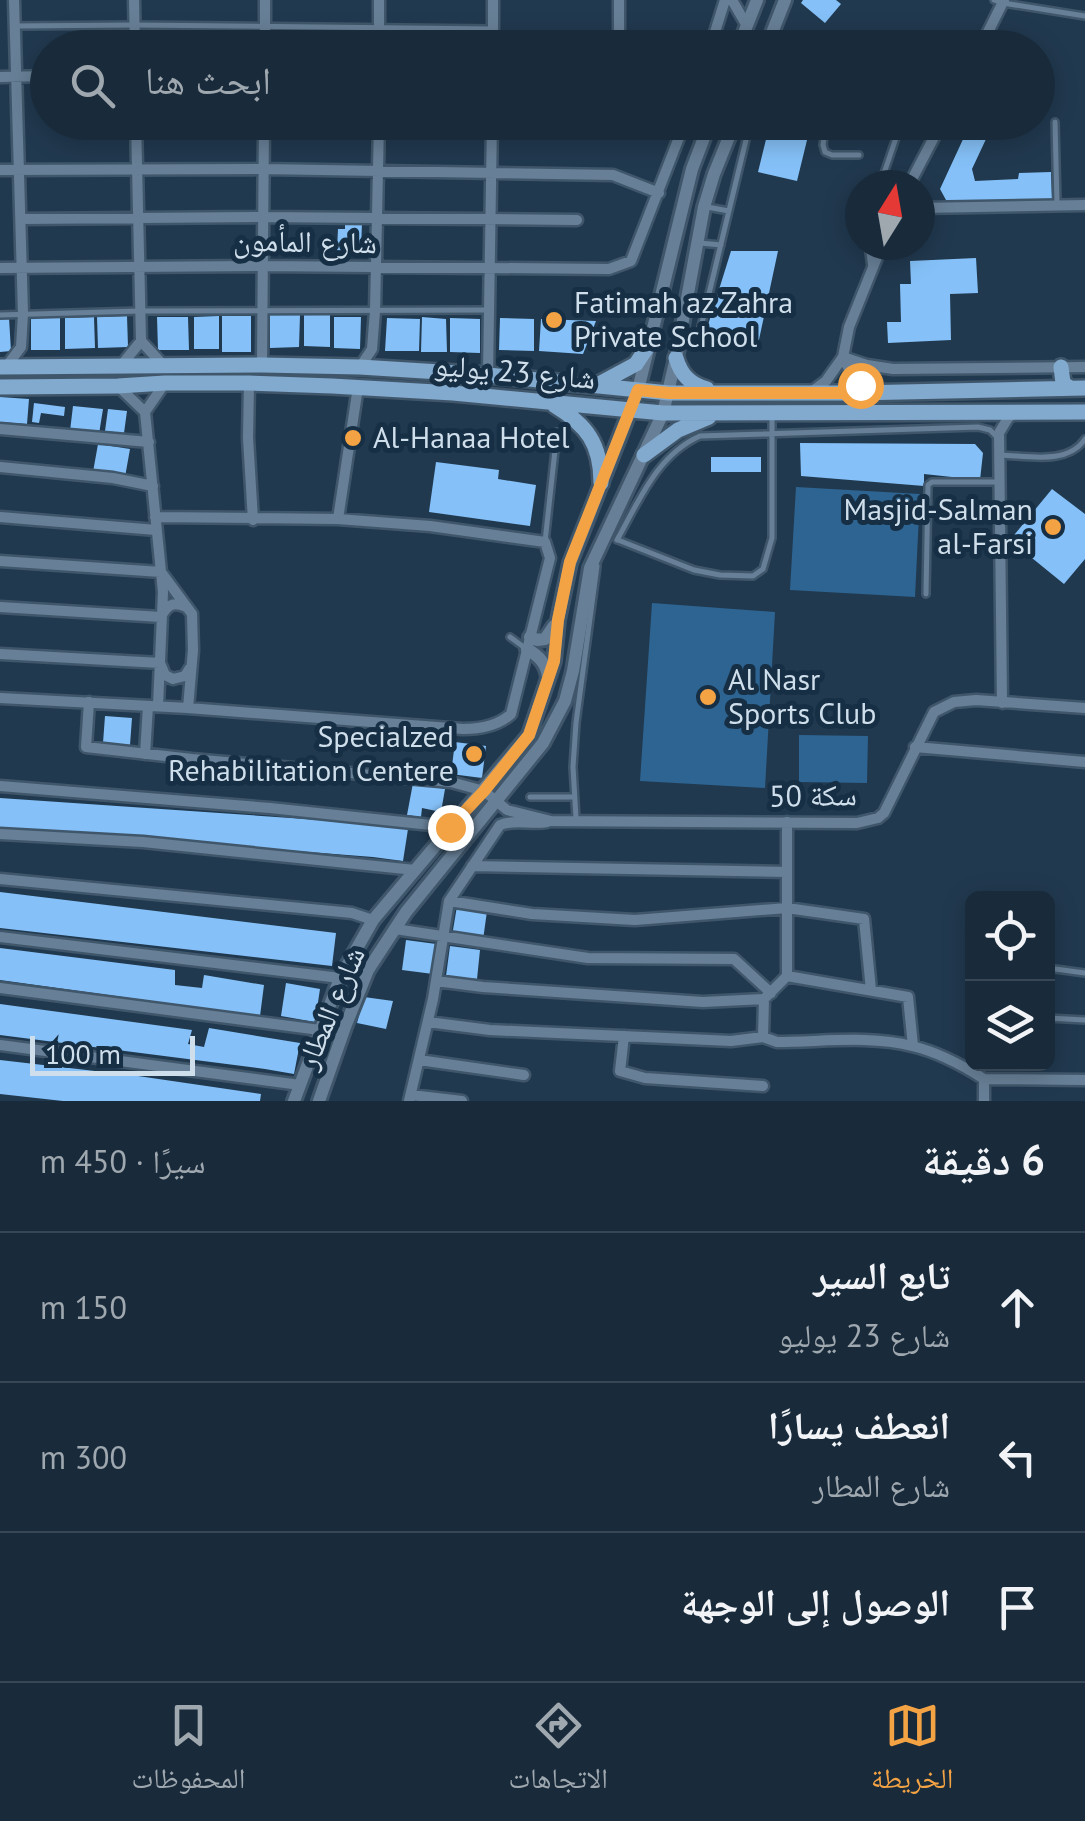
<!DOCTYPE html>
<html lang="ar">
<meta charset="utf-8">
<style>
body{margin:0;font-family:"PT Sans","Noto Naskh Arabic",sans-serif;background:#263746;color:#f1f3f6;direction:rtl}
.controls{position:absolute;right:30px;bottom:30px;display:grid;overflow:hidden;border-radius:15px;box-shadow:0 5px 25px #0003}
.controls button{width:90px;height:90px;display:grid;place-items:center;padding:0;border:0;border-bottom:2px solid #374755;background:#192b3b;color:#f1f3f6;font:50px sans-serif}
.compass{position:absolute;left:845px;top:170px;width:90px;height:90px;border-radius:50%;background:#192b3b;box-shadow:0 5px 25px #0003;rotate:11deg}
.scale{position:absolute;left:30px;bottom:25px;width:165px;box-sizing:border-box;padding-left:10px;border:5px solid #cfdeeb;border-top:0;font-size:28px;line-height:35px;white-space:nowrap;color:#cfdeeb;-webkit-text-stroke:8px #172f44;paint-order:stroke}
.stop{position:absolute;width:30px;height:30px;margin:-22px;border:8px solid #f4a344;border-radius:50%;background:#fff}
.stop.end{background:#f4a344;border-color:#fff;box-shadow:0 2px 10px #0008}
.list{margin:0;padding:0;list-style:none}
h2{display:flex;justify-content:space-between;align-items:center;height:130px;margin:0;padding:0 40px;font-size:42px}
h2 small{font-size:32px;font-weight:400;color:#9fa7af}
.list li{display:grid;grid-template-columns:65px 1fr auto;gap:30px;align-items:center;box-sizing:border-box;height:150px;padding:0 40px;border-top:2px solid #374755}
.list b{display:block;font-size:38px;white-space:nowrap}
.list p{margin:0;font-size:32px;white-space:nowrap;color:#9fa7af}
.list em{font-size:32px;font-style:normal;color:#9fa7af}
.icon{flex:none;width:55px;height:55px;fill:none;stroke:currentColor;stroke-width:2;stroke-linecap:round;stroke-linejoin:round}
.map{position:relative;flex:none;width:1085px;height:1101px;overflow:hidden;direction:ltr}
.search{position:absolute;background:#192b3b;box-shadow:0 5px 25px #0003;left:30px;right:30px;top:30px;height:110px;display:flex;align-items:center;gap:25px;box-sizing:border-box;padding:0 35px;border-radius:55px;color:#9fa7af;font-size:38px}
.sheet{height:580px;background:#192b3b}
nav{display:flex;justify-content:space-around;align-items:center;box-sizing:border-box;height:140px;border-top:2px solid #374755;background:#192b3b;font-size:28px;color:#9fa7af}
nav a{display:grid;justify-items:center;gap:5px}
nav .on{color:#f4a344}
.map>svg:first-child{display:block}
</style>
<div class="map">
<svg width="1085" height="1101" viewBox="0 0 1085 1101">
<rect width="100%" height="100%" fill="#21394f"/>
<!-- green -->
<path fill="#2e6491" d="M796,487L920,494L915,597L790,590Z
M652,603L775,612L765,788L640,781Z
M799,735L868,736L867,783L799,782Z"/>
<!-- building -->
<path fill="#85c1f8" d="M803,0H836L841,4L825,23L801,3Z
M971,122H994L972,169L975,181L1018,179L1019,173L1051,172L1052,199L951,203L946,200L940,189Z
M770,123L809,132L797,181L758,172Z
M345,222H362L361,251L337,250L338,229H345Z
M731,251H778L757,349L703,341Z
M976,258L978,293L950,294L951,340L888,343L887,322H901L900,284H911L910,261Z
M270,315H300L299,347L270,348Z
M304,315H330V347L304,346Z
M127,316L128,347L98,348L97,317Z
M219,316V349H194V317Z
M222,316H251V352H222Z
M60,317V350H31V318Z
M94,317L95,348L65,349V318Z
M157,317H188L189,350H158Z
M334,317H361L360,349L334,348Z
M422,317L446,319L447,352H421Z
M9,318L11,351L0,352V319Z
M387,318L420,319L419,351H385Z
M450,318L480,319V353L450,352Z
M500,318L534,319V351L499,350Z
M541,319L596,321L583,354L539,351Z
M0,397L29,399L27,424L0,422Z
M34,403L65,407L64,416L41,413L39,423L32,422Z
M73,406L103,409L99,434L70,431Z
M108,409L127,411L124,433L105,431Z
M800,443L975,444L983,453L980,480L924,474V486L801,476Z
M98,444L130,449L125,477L93,472Z
M711,457H761V472H711Z
M436,462L499,470L498,479L536,485L530,526L429,512Z
M1052,489L1085,514V559L1064,584L1010,540Z
M105,716L132,718L130,745L103,743Z
M455,742L486,746L482,778L451,774Z
M413,783L445,789L441,812L422,808L421,817L407,815Z
M0,798L378,824L408,829L403,861L373,857L0,828Z
M0,892L336,933L332,966L0,928Z
M457,906L487,911L483,940L452,936Z
M406,940L436,944L433,974L402,970Z
M450,946L480,950L477,979L446,976Z
M0,948L175,970V985L202,988L204,975L264,985L260,1016L0,980Z
M286,983L320,989L315,1022L281,1016Z
M364,997L393,1001L386,1029L357,1023Z
M0,1004L192,1030L188,1044L204,1047L209,1028L300,1043L294,1074L265,1069L0,1035Z
M0,1060L138,1076L261,1094L260,1101H63L0,1094Z"/>
<g fill="none" stroke-linecap="round" stroke-linejoin="round">
<!-- service casing -->
<g stroke="#40576b" stroke-width="10">
<path id="service" d="M994,0L1003,3L1085,16
M15,26L135,25L492,29
M826,122L823,145L825,152L832,155H859
M1055,122L1057,204
M880,185L898,132
M707,207L729,211
M700,243L721,245
M868,245L871,268
M0,315L140,311L487,310
M700,331L746,140
M1001,455C1029,456 1068,465 1085,439
M617,540C639,501 657,455 700,436L978,427L990,430L997,437
M618,540L694,570L720,575L753,576L763,569L772,538V415
M545,542L557,432
M926,594L928,485L932,482H999
M510,637L525,648
M530,797H574
M576,818L573,767L576,723L597,566
M1048,968L1085,973
M1048,1018L1085,1020"/>
</g>
<!-- minor casing -->
<g stroke="#40576b" stroke-width="15">
<path id="minor" d="M134,0L135,48
M379,0V48
M493,0V48
M732,0L747,26
M265,48V0
M619,48V0
M710,48L725,0
M980,48L1004,0
M0,77L48,76
M533,122L622,126
M0,170L264,169L613,175L659,193
M909,185L942,122
M920,208L1085,205
M21,219L264,217L577,220
M0,268L263,266L609,269L631,261L685,122
M141,341L164,366
M843,357L867,365L893,369L1085,367
M843,358L853,376L867,393
M262,365L264,122
M6,367L21,347L23,314L14,0
M120,367L141,341L136,122
M360,367L372,349L375,311L379,122
M488,375L492,122
M249,383L248,438L253,520
M118,386L145,412
M810,393L826,381L843,357L849,327L882,245
M0,429L149,442
M0,467L113,478L153,486
M0,517L156,530
M338,519L358,387
M0,561L161,572L192,614L193,650L188,708
M0,607L161,617C167,605 173,601 186,607
M0,654L160,663L165,675L173,679L185,676L190,668
M0,698L188,708L463,729C480,729 498,726 511,714L550,558L545,542L430,526L338,519L155,517
M89,702L86,747L192,759L451,782L484,791L507,810L551,821L857,823L878,818L884,813L934,712L954,702L976,700L1085,708
M1002,703L999,433L1008,418L1017,411
M158,706L163,592L145,412L165,383
M915,747L1085,762
M145,754L148,706
M0,786L270,808L450,827
M0,834L143,842L415,870
M472,866L787,872
M0,879L352,913L373,920
M449,901L532,914L635,920L787,908L864,919L871,990
M395,929L588,958L734,959L771,993
M0,937L340,978
M787,976L908,997L913,1046
M436,981L483,987L703,1002L764,999
M0,988L320,1030
M428,1022L490,1030L731,1041L763,1037L777,1042C821,1042 870,1035 912,1046C938,1052 962,1065 984,1079V1101
M624,1036L620,1071L645,1078L763,1086
M763,1037L764,999L787,976V822
M0,1045L300,1085
M419,1060L524,1075
M984,1079L1085,1080
M411,1095L462,1101
M409,1101L433,999L449,901L500,825C514,819 532,825 547,822"/>
</g>
<!-- tertiary casing -->
<g stroke="#40576b" stroke-width="18">
<path id="tertiary" d="M738,48L757,0
M766,48L785,0
M530,637L537,640L545,639L554,626
M527,649C539,656 547,664 548,678
M294,1101L340,978L373,920L529,735L554,661L558,620L570,563L638,390L692,169L710,122
M319,1101L345,1027L368,970L406,912L543,743L565,701L573,671L590,568L663,413L676,358L704,207L714,174L735,122"/>
</g>
<!-- secondary casing -->
<g stroke="#40576b" stroke-width="20">
<path id="secondary" d="M676,358C681,375 690,384 707,389
M0,367L262,365L360,367L488,375L669,393H856L1085,388
M1061,367L1063,383L1070,388
M597,385L636,364L648,346
M0,387L118,386L165,383H249L332,386L453,393L663,413L1085,412
M554,405C587,425 601,444 601,483
M644,455L678,430L709,417"/>
</g>
<!-- service -->
<use href="#service" stroke="#688097" stroke-width="5"/>
<!-- minor -->
<use href="#minor" stroke="#688097" stroke-width="10"/>
<!-- tertiary -->
<use href="#tertiary" stroke="#688097" stroke-width="12"/>
<!-- secondary -->
<use href="#secondary" stroke="#82a9ce" stroke-width="15"/>
</g>
<g fill="none" stroke-linecap="round" stroke-linejoin="round">
<!-- route -->
<path stroke="#f4a344" stroke-width="12" d="M450,827L484,791L529,735L554,661L558,620L570,562L638,390L669,393H867L860,385"/>
</g>
<!-- markers -->
<g fill="#f4a344" stroke="#172f44" stroke-width="4">
<circle cx="554" cy="320" r="10"/>
<circle cx="353" cy="438" r="10"/>
<circle cx="1053" cy="527" r="10"/>
<circle cx="708" cy="697" r="10"/>
<circle cx="474" cy="754" r="10"/>
</g>
<g text-anchor="middle" stroke-width="10" stroke-linejoin="round" paint-order="stroke">
<!-- street labels -->
<g font-size="30" fill="#cfdeeb" stroke="#172f44">
<text transform="translate(305 242) rotate(1)" y="10">شارع المأمون</text>
<text transform="translate(515 372) rotate(5)" y="10">شارع 23 يوليو</text>
<text transform="translate(813 796) rotate(-1)" y="10">سكة 50</text>
<text transform="translate(331 1008) rotate(-67)" y="10">شارع المطار</text>
</g>
<!-- poi labels -->
<g font-size="30" fill="#cfdeeb" stroke="#172f44" text-anchor="start">
<text x="574" y="313">Fatimah az Zahra<tspan x="574" dy="34">Private School</tspan></text>
<text x="373" y="448">Al-Hanaa Hotel</text>
<text x="1033" y="520" text-anchor="end">Masjid-Salman<tspan x="1033" dy="34">al-Farsi</tspan></text>
<text x="728" y="690">Al Nasr<tspan x="728" dy="34">Sports Club</tspan></text>
<text x="454" y="747" text-anchor="end">Specialzed<tspan x="454" dy="34">Rehabilitation Centere</tspan></text>
</g>
</g>
</svg>
<div class="controls">
<button><svg class="icon" aria-label="locate" viewBox="0 0 24 24"><circle cx="12" cy="12" r="6"/><path d="M12 2v4M12 18v4M2 12h4M18 12h4"/></svg></button>
<button><svg class="icon" aria-label="layers" viewBox="0 0 24 24"><path d="M12 4l9 5-9 5-9-5zM3 14l9 5 9-5"/></svg></button>
</div>
<svg class="compass" viewBox="-18 -18 36 36"><path d="M0-13l5 13h-10z" fill="#e53935"/><path d="M0 13l5-13h-10z" fill="#9fa7af"/></svg>
<div class="scale">100 m</div>
<div class="stop" style="left:860px;top:385px"></div>
<div class="stop end" style="left:450px;top:827px"></div>
<div class="search"><svg class="icon" aria-label="search" viewBox="0 0 24 24"><circle cx="10" cy="10" r="6"/><path d="M15 15l6 6"/></svg>ابحث هنا</div>
</div>
<section class="sheet">
<h2>6 دقيقة<small>سيرًا · 450 m</small></h2>
<ul class="list">
<li><svg class="icon" aria-label="ahead" viewBox="0 0 24 24"><path d="M12 20V5M6 11l6-6 6 6"/></svg><div><b>تابع السير</b><p>شارع 23 يوليو</p></div><em>150 m</em></li>
<li><svg class="icon" aria-label="left" viewBox="0 0 24 24"><path d="M17 20v-9H6M10 6l-5 5 5 5"/></svg><div><b>انعطف يسارًا</b><p>شارع المطار</p></div><em>300 m</em></li>
<li><svg class="icon" aria-label="arrive" viewBox="0 0 24 24"><path d="M6 21V4h12l-3 4 3 4H6"/></svg><div><b>الوصول إلى الوجهة</b></div></li>
</ul>
</section>
<nav>
<a class="on"><svg class="icon" aria-label="map" viewBox="0 0 24 24"><path d="M3 6l6-2 6 2 6-2v14l-6 2-6-2-6 2zM9 4v14M15 6v14"/></svg>الخريطة</a>
<a><svg class="icon" aria-label="directions" viewBox="0 0 24 24"><path d="M12 3l9 9-9 9-9-9zM9 14v-3h6M13 9l2 2-2 2"/></svg>الاتجاهات</a>
<a><svg class="icon" aria-label="saved" viewBox="0 0 24 24"><path d="M7 4h10v16l-5-4-5 4z"/></svg>المحفوظات</a>
</nav>
